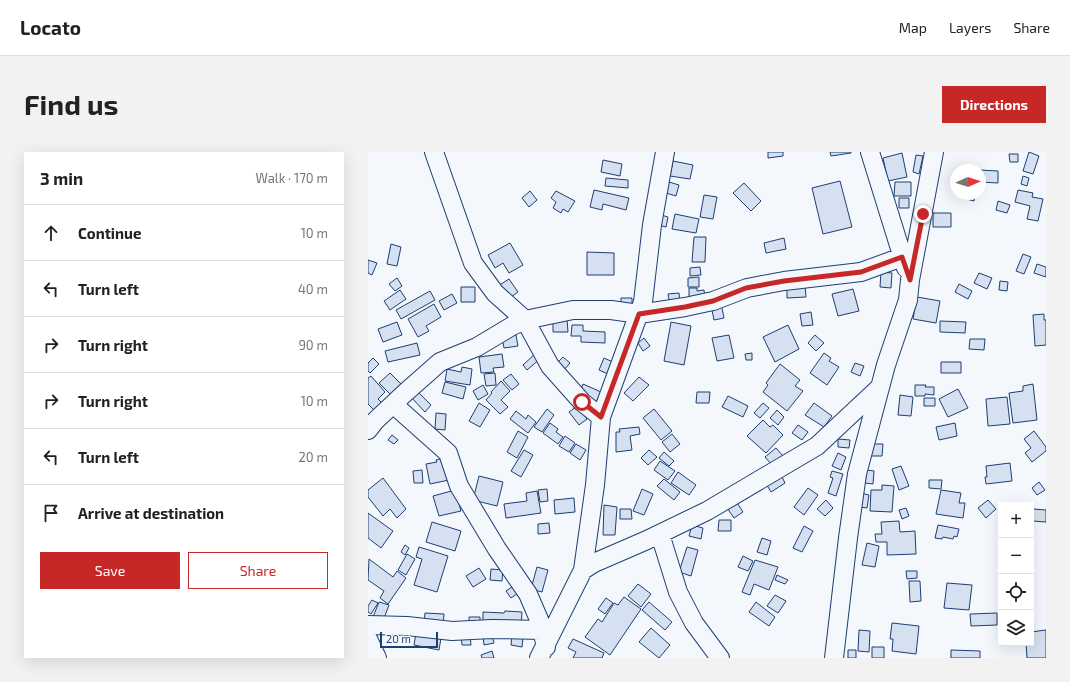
<!DOCTYPE html>
<meta charset="utf-8">
<style>
body{margin:0;font-family:"Exo 2",sans-serif;background:#f2f2f2;color:#222}
.controls{position:absolute;right:12px;bottom:12px;display:grid;overflow:hidden;border-radius:0px;box-shadow:0 4px 16px #0002}
.controls button{width:36px;height:36px;display:grid;place-items:center;padding:0;border:0;border-bottom:1px solid #e0e0e0;background:#fff;color:#222;font:20px sans-serif}
.compass{position:absolute;left:582px;top:12px;width:36px;height:36px;border-radius:50%;background:#fff;box-shadow:0 4px 16px #0002;rotate:87deg}
.scale{position:absolute;left:12px;bottom:10px;width:58px;box-sizing:border-box;padding-left:4px;border:2px solid #1d3f73;border-top:0;font-size:11px;line-height:14px;white-space:nowrap;color:#1d3f73;-webkit-text-stroke:3px #f4f7fb;paint-order:stroke}
.stop{position:absolute;width:12px;height:12px;margin:-9px;border:3px solid #c62828;border-radius:50%;background:#fff}
.stop.end{background:#c62828;border-color:#fff;box-shadow:0 1px 4px #0008}
.list{margin:0;padding:0;list-style:none}
h2{display:flex;justify-content:space-between;align-items:center;height:52px;margin:0;padding:0 16px;font-size:17px}
h2 small{font-size:13px;font-weight:400;color:#767676}
.list li{display:grid;grid-template-columns:26px 1fr auto;gap:12px;align-items:center;box-sizing:border-box;height:56px;padding:0 16px;border-top:1px solid #e0e0e0}
.list b{display:block;font-size:15px;white-space:nowrap}
.list em{font-size:13px;font-style:normal;color:#767676}
.actions{display:flex;gap:8px;padding:12px 16px}
.actions a{flex:1;padding:9px 0;border:1px solid #c62828;border-radius:0px;text-align:center;font-size:14px;color:#c62828}
.actions .main{background:#c62828;color:#fff}
.icon{flex:none;width:22px;height:22px;fill:none;stroke:currentColor;stroke-width:2;stroke-linecap:round;stroke-linejoin:round}
.map{position:relative;flex:none;width:678px;height:506px;overflow:hidden;border-radius:0px}
header{display:flex;align-items:center;gap:24px;box-sizing:border-box;height:56px;padding:0 20px;background:#fff;border-bottom:1px solid #e0e0e0}
header strong{font-size:19px}
nav{display:flex;gap:22px;margin-inline-start:auto;font-size:14px}
.intro{display:flex;align-items:center;justify-content:space-between;box-sizing:border-box;height:96px;padding:0 24px}
h1{margin:0;font-size:28px}
.button{padding:10px 18px;border-radius:0px;background:#c62828;color:#fff;font-size:14px;font-weight:700}
main{display:flex;gap:24px;padding:0 24px}
aside{flex:1;background:#fff;border-radius:0px;box-shadow:0 4px 16px #0002}
.map>svg:first-child{display:block}
</style>
<header>
<strong>Locato</strong>
<nav><a>Map</a><a>Layers</a><a>Share</a></nav>
</header>
<div class="intro"><h1>Find us</h1><a class="button">Directions</a></div>
<main>
<aside>
<h2>3 min<small>Walk · 170 m</small></h2>
<ul class="list">
<li><svg class="icon" aria-label="ahead" viewBox="0 0 24 24"><path d="M12 20V5M6 11l6-6 6 6"/></svg><div><b>Continue</b></div><em>10 m</em></li>
<li><svg class="icon" aria-label="left" viewBox="0 0 24 24"><path d="M17 20v-9H6M10 6l-5 5 5 5"/></svg><div><b>Turn left</b></div><em>40 m</em></li>
<li><svg class="icon" aria-label="right" viewBox="0 0 24 24"><path d="M7 20v-9h11M14 6l5 5-5 5"/></svg><div><b>Turn right</b></div><em>90 m</em></li>
<li><svg class="icon" aria-label="right" viewBox="0 0 24 24"><path d="M7 20v-9h11M14 6l5 5-5 5"/></svg><div><b>Turn right</b></div><em>10 m</em></li>
<li><svg class="icon" aria-label="left" viewBox="0 0 24 24"><path d="M17 20v-9H6M10 6l-5 5 5 5"/></svg><div><b>Turn left</b></div><em>20 m</em></li>
<li><svg class="icon" aria-label="arrive" viewBox="0 0 24 24"><path d="M6 21V4h12l-3 4 3 4H6"/></svg><div><b>Arrive at destination</b></div></li>
</ul>
<div class="actions"><a class="main">Save</a><a>Share</a></div>
</aside>
<div class="map">
<svg width="678" height="506" viewBox="0 0 678 506">
<rect width="100%" height="100%" fill="#f4f7fb"/>
<!-- building -->
<path fill="#d5e0f0" stroke="#1d3f73" d="M400,0H415V4L400,6Z
M462,0H483V1L463,4Z
M661,0L671,4L665,22L655,19Z
M534,1L539,25L520,29L515,6Z
M641,2H650V10H642Z
M548,3L555,4L551,22L545,20Z
M235,8L254,12L252,24L233,20Z
M305,9L325,13L322,27L302,24Z
M612,18L630,19V31L612,30Z
M655,24L661,26L659,34L653,32Z
M238,26L260,28V36L237,34Z
M472,29L484,75L455,82L444,36Z
M301,30L311,33L308,44L298,41Z
M527,30H543V44H526Z
M376,31L393,49L383,59L365,41Z
M226,38L261,46L258,58L235,52L234,58L222,55Z
M650,38L665,41L664,45L675,47L670,69L659,67L662,54L647,50Z
M162,39L169,48L161,55L154,46Z
M188,39L207,49L200,60L195,57L193,61L185,56L188,50L183,46Z
M592,42H607L606,49L591,45Z
M336,43L349,45L345,67L332,65Z
M531,46H541V56H531Z
M630,49L642,53L639,61L628,58Z
M565,61H583V75H565Z
M307,62L331,67L328,81L304,77Z
M293,63L300,65L298,75L290,73Z
M326,85H338L337,110H324Z
M416,86L418,97L398,101L396,91Z
M142,91L155,113L141,121L135,111L127,116L120,103Z
M23,92L33,95L29,114L19,112Z
M219,100L246,101V123H219Z
M655,102L663,105L656,122L648,119Z
M0,108L9,111L4,123L0,121Z
M669,112L678,115V125L666,121Z
M332,115L333,123L322,124V116Z
M513,120L524,121L523,136L512,135Z
M611,121L624,126L619,137L606,131Z
M331,125V135H320V126Z
M29,126L34,134L27,139L21,132Z
M141,127L150,140L139,148L130,134Z
M632,129L640,130L639,139L631,138Z
M591,132L604,139L600,147L587,140Z
M437,133L438,145L419,146V134Z
M93,135H107V150H93Z
M321,136H329V139L336,138L337,146L321,147Z
M485,137L491,159L470,164L464,142Z
M32,138L38,147L22,158L16,149Z
M62,139L67,148L33,167L28,158Z
M311,141L312,152L302,154L300,142Z
M84,142L89,151L76,158L71,149Z
M549,145L572,149L568,171L545,167Z
M253,146H264V155H253Z
M353,151L356,166L346,168L343,153Z
M66,152L73,165L58,174L61,179L50,185L40,167Z
M443,160L445,173L434,174L432,162Z
M676,162V168H678V193L667,194L665,163Z
M185,167H199L200,180H185Z
M572,169L598,170L597,181L572,180Z
M29,170L34,183L15,190L10,177Z
M303,170L323,174L316,213L296,209Z
M204,173H215V179L237,180V191L213,190V184H203Z
M420,173L431,197L407,210L395,185Z
M148,183L150,194L136,196L134,185Z
M361,183L366,206L349,209L344,186Z
M447,183L456,191L448,199L440,191Z
M276,186L282,194L275,199L270,191Z
M602,187H617L616,198L601,197Z
M49,191L52,203L20,210L17,199Z
M168,201L173,206L159,218L155,213Z
M384,201V208H378L377,202Z
M456,201L463,206L461,209L471,215L459,233L442,221Z
M134,202L136,215L125,216L126,220L113,221L111,205Z
M195,205L202,211L196,218L189,211Z
M5,206L11,212L2,221L0,219V211Z
M236,206L245,210L240,222L231,218Z
M573,210H593V221H573Z
M487,211L496,214L492,224L483,220Z
M412,212L432,228L427,234L435,239L419,259L395,240L400,233L398,231Z
M94,215L104,217L102,233L77,229L79,217L93,220Z
M22,221L36,235L25,245L11,231Z
M127,221L128,233L118,234L116,222Z
M143,222L151,232L144,238L135,228Z
M3,224L17,240L10,247L15,252L7,259L0,252V226Z
M271,225L281,233L265,249L256,241Z
M133,229L142,239L133,248L140,255L132,262L118,248L124,241L123,240Z
M77,230L98,235L95,247L74,241Z
M215,232L233,240L229,250L211,242Z
M665,232L669,268L645,271L641,241L655,239V234Z
M115,233L120,242L110,248L105,239Z
M547,233H558L557,235H566V243L557,242V244H547Z
M590,237L600,256L580,265L571,247Z
M48,238L63,253L57,260L42,244Z
M329,240H342L341,251H328Z
M532,243L545,245L543,264L530,263Z
M360,244L380,254L375,265L354,255Z
M639,245L642,272L620,274L618,247Z
M556,246H567V254H556Z
M111,251L122,258L112,275L101,269Z
M395,251L401,256L392,266L386,261Z
M446,251L464,264L456,275L437,263Z
M209,254L219,267L211,273L201,260Z
M179,257L186,263L174,280L166,275Z
M286,257L304,279L293,288L275,266Z
M409,258L416,265L410,273L402,266Z
M148,259L158,267L160,263L168,270L160,281L142,267Z
M68,261L78,262L77,278L67,277Z
M395,268L402,275L405,273L415,283L398,301L379,284Z
M182,271L190,277L188,280L195,285L190,292L175,281Z
M587,271L589,284L571,288L568,275Z
M430,273L440,280L434,288L424,281Z
M271,275L272,282L262,284L264,298L248,300V280H252L251,277Z
M150,279L160,285L149,306L139,300Z
M666,279L678,295V299L664,310L657,301L663,296L656,287Z
M304,282L312,292L302,300L294,290Z
M24,283L30,288L26,292L20,288Z
M197,284L207,291L201,300L191,294Z
M470,287L482,288L481,296L470,295Z
M208,292L218,298L212,308L202,301Z
M500,292H515L514,304H500Z
M408,296L416,305L405,314L397,305Z
M156,298L165,303L153,325L143,319Z
M281,298L289,305L280,313L273,306Z
M296,300L306,309L301,314L291,306Z
M470,301L478,305L473,318L464,314Z
M76,306L81,328L62,332L58,312L69,310L68,308Z
M292,309L307,319L300,328L286,318Z
M642,311L644,329L618,332L617,325H619L618,314Z
M533,314L541,334L531,338L524,317Z
M54,318L55,331H46L45,319Z
M499,318L506,319L505,332L497,331Z
M464,319L475,322L468,344L460,341L465,326L462,325Z
M310,320L328,333L321,343L303,331Z
M412,321L417,331L403,340L397,330Z
M111,324L135,330L129,354L105,348Z
M15,326L38,357L29,366L22,357L15,364L0,345V338Z
M296,327L312,340L306,348L289,334Z
M561,328H574L573,337L561,336Z
M671,330L677,338L669,343L664,336Z
M514,333L526,334L524,360L502,359L503,338H514Z
M440,336L450,343L436,363L426,355Z
M179,337L180,349L172,350L170,338Z
M274,337L285,342L276,363L265,359Z
M87,338L93,359L71,364L65,344Z
M573,338L593,341L591,351H597L595,366L568,362Z
M169,339L173,361L138,366L136,352L159,349L158,341Z
M493,341L501,343L499,356L491,355Z
M206,346L207,360L187,362L186,348Z
M458,348L465,356L457,364L449,357Z
M620,348L628,357L618,366L610,356Z
M368,349L375,360L366,366L359,356Z
M236,353L249,355L247,383H235Z
M538,356L541,364L534,367L531,358Z
M252,357H263L264,367H252Z
M665,357L678,358V370L665,369Z
M0,361L25,379L13,396L0,386Z
M351,368H363V379H350Z
M531,369L532,380L547,379L548,402L519,403V390H508L507,382H514L513,370Z
M64,370L93,379L87,399L58,390Z
M181,371L182,381L170,382V372Z
M324,373L335,376L333,387L321,384Z
M570,373L591,377L589,385L586,384L585,387L575,385L574,387L567,386Z
M436,374L445,379L434,400L425,396Z
M394,386L403,389L399,403L389,400Z
M499,391L511,394L507,415L494,413Z
M37,393L41,396L37,403L33,400Z
M51,395L80,404L69,440L46,433L54,407L48,405Z
M319,395L330,398L323,424L311,420Z
M39,402L47,407L38,423L30,418Z
M375,404L385,409L380,419L370,415Z
M1,407L25,425L29,419L38,426L20,452L12,446L16,439L0,428Z
M387,408L410,415L401,438L386,432L382,443L374,440Z
M169,415L180,418L174,440L163,437Z
M111,416L118,427L105,435L98,424Z
M123,417L135,418L134,429L122,428Z
M538,419H549V426L539,427Z
M409,423L420,428L417,432L407,428Z
M541,429H552L553,449L542,450Z
M579,431L604,433L601,458L576,456Z
M270,432L283,442L273,455L260,444Z
M147,433L152,440L143,446L138,439Z
M407,443L418,449L410,461L399,454Z
M256,445L273,457L242,503L217,485L230,467L234,470L246,451L250,453Z
M238,446L245,451L237,462L230,457Z
M4,448L10,451L3,462L0,460V454Z
M11,450L21,453L15,469L5,465Z
M281,450L304,470L297,478L274,458Z
M388,450L407,465L401,474L381,460Z
M137,459L154,460L153,474L115,472V460L136,461Z
M57,461L76,462L75,473L56,472Z
M629,461V473L603,474L602,462Z
M101,465H112V472H101Z
M524,471L551,474L548,502L524,499L525,487H522Z
M283,476L302,493L291,506L271,490Z
M491,478L502,479L501,500L490,499Z
M678,478V506H659L658,491H663V480Z
M48,481L73,486L71,498L46,493Z
M102,483L103,493H94L93,484Z
M124,483L126,491L116,493L115,484Z
M144,483L155,485L154,495L143,493Z
M205,487L236,501L234,506H205L208,500L200,496Z
M504,495H516V506H504Z
M480,498H488V506H480Z
M583,498L612,499V506H583Z
M124,499L126,506H114L113,503Z"/>
<g fill="none" stroke-linecap="round" stroke-linejoin="round">
<!-- minor casing -->
<g stroke="#1d3f73" stroke-width="20">
<path id="minor" d="M66,0L105,111L127,141L157,168L182,214L214,250L233,265
M502,0L538,116
M25,252L80,301L91,334L129,397L160,442L172,470L178,495
M0,278L7,269L38,240L72,210L109,195L144,174L157,168L205,158H243L271,162L317,155L345,149L379,136L416,129L493,120L534,105
M292,382L310,440L326,471L352,506
M215,418L227,333L233,265L275,150L284,73L297,0
M0,473L39,474L84,479L124,477L174,478
M0,487L9,506
M171,506L215,418L226,411L279,388L339,359L449,294L511,236
M466,506L480,386L489,322L518,213L540,148L542,128L566,0"/>
</g>
<!-- minor -->
<use href="#minor" stroke="#f4f7fb" stroke-width="18"/>
</g>
<g fill="none" stroke-linecap="round" stroke-linejoin="round">
<!-- route -->
<path stroke="#c62828" stroke-width="5" d="M214,250L233,265L271,162L317,155L345,149L378,136L416,129L493,120L534,105L542,128L555,62"/>
</g>
</svg>
<div class="controls">
<button>+</button>
<button>−</button>
<button><svg class="icon" aria-label="locate" viewBox="0 0 24 24"><circle cx="12" cy="12" r="6"/><path d="M12 2v4M12 18v4M2 12h4M18 12h4"/></svg></button>
<button><svg class="icon" aria-label="layers" viewBox="0 0 24 24"><path d="M12 4l9 5-9 5-9-5zM3 14l9 5 9-5"/></svg></button>
</div>
<svg class="compass" viewBox="-18 -18 36 36"><path d="M0-13l5 13h-10z" fill="#e53935"/><path d="M0 13l5-13h-10z" fill="#767676"/></svg>
<div class="scale">20 m</div>
<div class="stop" style="left:214px;top:250px"></div>
<div class="stop end" style="left:555px;top:62px"></div>
</div>
</main>
